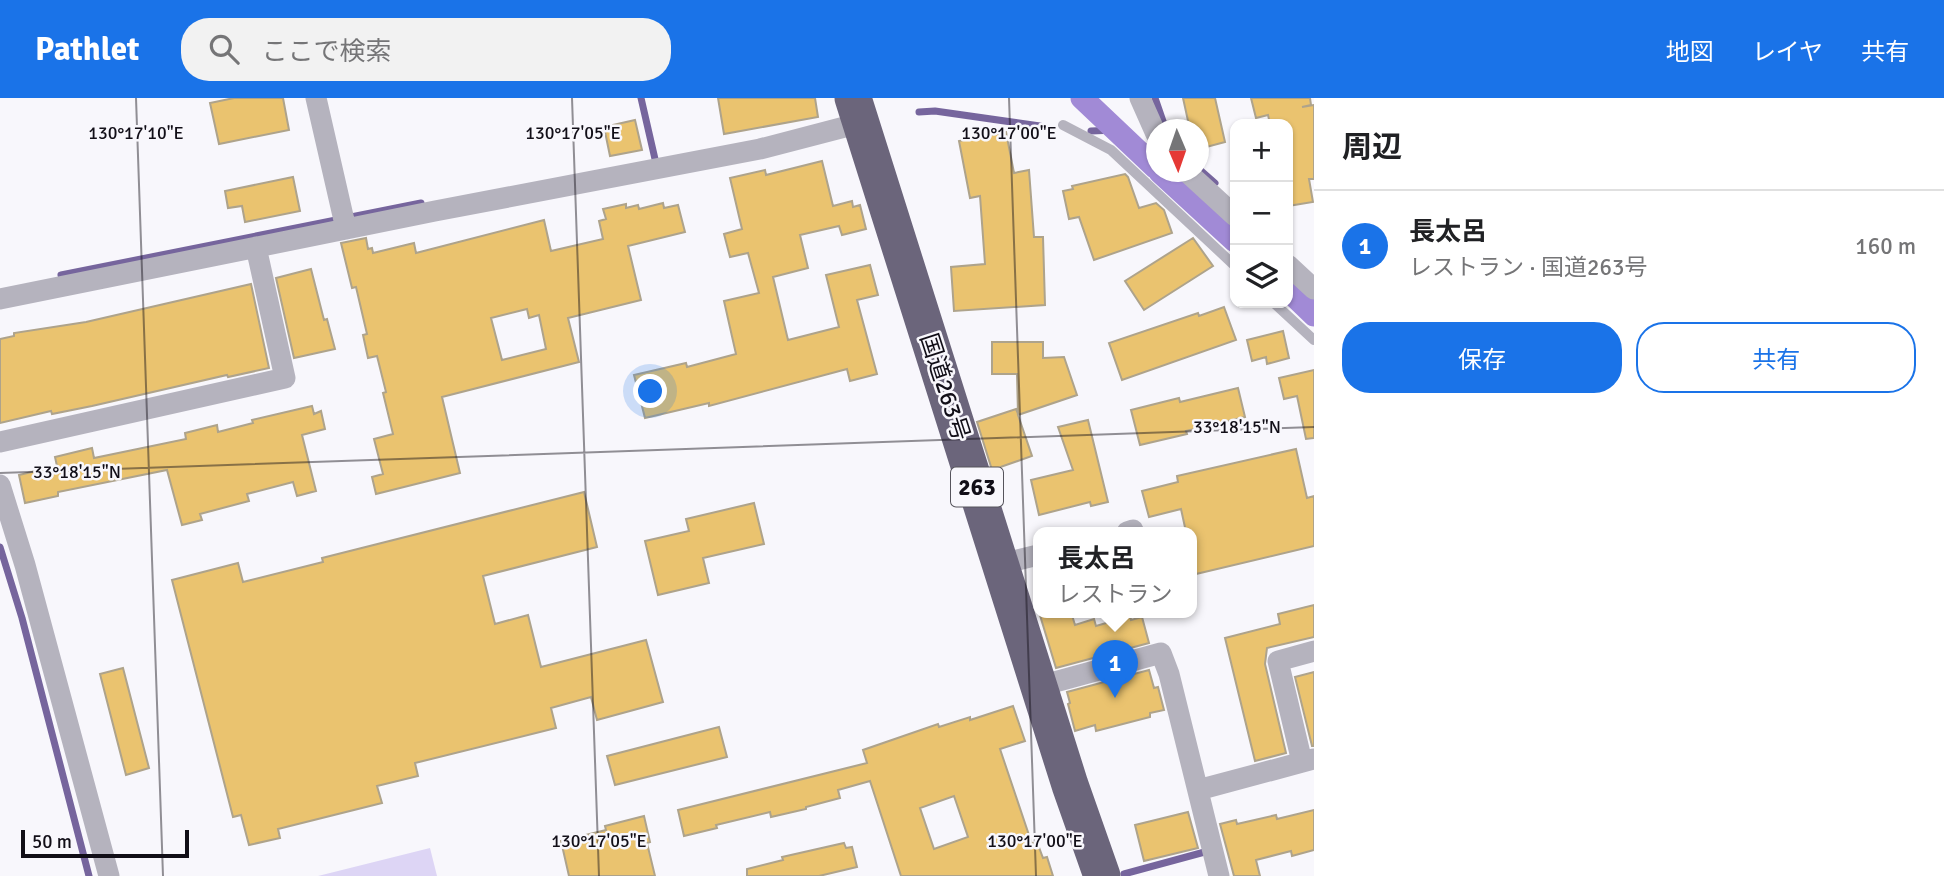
<!DOCTYPE html>
<html lang="ja">
<meta charset="utf-8">
<style>
body{margin:0;font-family:Signika,"Noto Sans JP",sans-serif;background:#f2f2f2;color:#202124}
.controls{position:absolute;right:21px;top:21px;display:grid;overflow:hidden;border-radius:14px;box-shadow:0 2px 5px #0004}
.controls button{width:63px;height:63px;display:grid;place-items:center;padding:0;border:0;border-bottom:2px solid #e0e0e0;background:#fff;color:#202124;font:35px sans-serif}
.compass{position:absolute;left:1146px;top:21px;width:63px;height:63px;border-radius:50%;background:#fff;box-shadow:0 2px 5px #0004;rotate:178deg}
.scale{position:absolute;left:21px;bottom:18px;width:168px;box-sizing:border-box;padding-left:7px;border:4px solid #110e17;border-top:0;font-size:19px;line-height:24px;white-space:nowrap;color:#110e17;-webkit-text-stroke:5px #f8f7fc;paint-order:stroke}
.you{position:absolute;left:651px;top:294px;width:24px;height:24px;margin:-18px;border:5px solid #fff;border-radius:50%;background:#1a73e8;box-shadow:0 0 0 10px #1a73e833}
.badge{display:grid;place-items:center;width:46px;height:46px;border-radius:50%;background:#1a73e8;color:#fff;font-size:23px;font-weight:700}
.pin{position:absolute;translate:-50% -58px;filter:drop-shadow(0 2px 4px #0008)}
.pin::after{content:'';position:absolute;top:37px;width:24px;height:21px;background:inherit;clip-path:polygon(0 0,100% 0,50% 100%)}
.popup{position:absolute;left:1033px;top:429px;width:164px;height:91px;box-sizing:border-box;display:grid;place-content:center;border-radius:14px;background:#fff;filter:drop-shadow(0 2px 5px #0005);font-size:23px;white-space:nowrap;color:#757577}
.popup b{font-size:26px;color:#202124}
.popup::after{content:'';position:absolute;left:50%;top:100%;margin-left:-14px;border:14px solid transparent;border-top-color:#fff}
.list{margin:0;padding:0;list-style:none}
h2{display:flex;justify-content:space-between;align-items:center;height:91px;margin:0;padding:0 28px;font-size:30px}
h2 small{font-size:23px;font-weight:400;color:#757577}
.list li{display:grid;grid-template-columns:46px 1fr auto;gap:21px;align-items:center;box-sizing:border-box;height:112px;padding:0 28px;border-top:2px solid #e0e0e0}
.list b{display:block;font-size:26px;white-space:nowrap}
.list p{margin:0;font-size:23px;white-space:nowrap;color:#757577}
.list em{font-size:23px;font-style:normal;color:#757577}
.actions{display:flex;gap:14px;padding:21px 28px}
.actions a{flex:1;padding:16px 0;border:2px solid #1a73e8;border-radius:28px;text-align:center;font-size:24px;color:#1a73e8}
.actions .main{background:#1a73e8;color:#fff}
.icon{flex:none;width:38px;height:38px;fill:none;stroke:currentColor;stroke-width:2;stroke-linecap:round;stroke-linejoin:round}
.map{position:relative;flex:none;width:1314px;height:778px;overflow:hidden}
header{display:flex;align-items:center;gap:42px;box-sizing:border-box;height:98px;padding:0 35px;background:#1a73e8;color:#fff}
header strong{font-size:33px}
nav{display:flex;gap:38px;margin-inline-start:auto;font-size:24px}
.search{width:490px;height:63px;background:#f2f2f2;display:flex;align-items:center;gap:18px;box-sizing:border-box;padding:0 24px;border-radius:28px;color:#757577;font-size:26px}
main{display:flex}
aside{flex:1;background:#fff}
.map>svg:first-child{display:block}
</style>
<header>
<strong>Pathlet</strong>
<div class="search"><svg class="icon" aria-label="search" viewBox="0 0 24 24"><circle cx="10" cy="10" r="6"/><path d="M15 15l6 6"/></svg>ここで検索</div>
<nav><a>地図</a><a>レイヤ</a><a>共有</a></nav>
</header>
<main>
<div class="map">
<svg width="1314" height="778" viewBox="0 0 1314 778">
<rect width="100%" height="100%" fill="#f8f7fc"/>
<!-- green -->
<path fill="#ddd5f5" d="M430,750L437,778H318Z"/>
<g fill="none" stroke-linecap="round" stroke-linejoin="round">
<!-- stream -->
<path stroke="#76659d" stroke-width="7" d="M641,0L655,61
M1155,0L1166,32
M919,14L935,13L1040,28
M1091,33L1116,32
M1198,70L1215,85
M61,177L421,105
M0,449L22,520L89,778
M1124,776L1212,752"/>
<!-- canal -->
<path stroke="#a18ad6" stroke-width="23" d="M1082,0L1156,70
M1160,74L1235,143
M1288,192L1314,217"/>
</g>
<!-- building -->
<path fill="#eac36f" stroke="#aea38b" stroke-width="2" fill-rule="evenodd" d="M234,0H283L289,32L219,46L210,5Z
M718,0H815L818,19L724,36Z
M1183,0H1215L1225,44L1199,51V32H1190Z
M1251,0H1310L1311,7L1302,9L1314,7V81H1309L1313,104L1288,108V26H1270L1268,17L1256,20Z
M635,22L642,52L610,58L604,29Z
M1006,34L1014,75L1029,72L1034,139H1043L1045,207L954,213L951,169L985,166L980,98L970,100L959,43Z
M822,63L833,108L852,103L853,109L860,107L866,131L842,137L839,128L800,137L808,170L773,179L788,242L839,229L826,177L870,167L878,197L857,202L877,276L850,283L847,271L709,308V305L645,320L634,277L686,265L687,269L736,256L724,203L759,195L748,155L730,159L724,136L742,131L730,80L765,72L766,77Z
M1125,76L1128,79L1139,110L1156,105L1164,112L1172,135L1094,162L1079,119L1069,121L1063,93L1073,91L1072,88Z
M293,79L300,113L245,124L242,108L228,110L225,93Z
M663,105L664,110L678,107L685,134L628,148L641,202L568,220L579,264L442,299L460,375L376,396L372,379L383,376L374,341L393,336L383,295L386,294L377,258L368,260L363,237L367,236L356,189L352,190L341,145L366,140L368,151L372,150L373,155L414,145L416,155L544,122L551,153L603,141L599,123L606,121L603,111L626,106V110L638,107L639,111ZM527,211L529,220L539,217L546,251L502,262L491,220Z
M1193,140L1213,168L1144,212L1125,183Z
M311,171L324,222L327,221L335,251L294,260L276,180Z
M251,186L269,270L228,279L227,277L92,308L52,316L51,313L0,325V241L14,238V235L86,224Z
M1224,209L1236,242L1122,282L1109,245L1198,215L1199,218Z
M1283,233L1289,260L1267,266L1266,259L1252,263L1247,242Z
M992,244H1043V260L1064,259L1077,297L1018,317L1032,358L992,372L977,324L1016,311L1018,316L1017,276H992Z
M1314,272V340L1306,341L1297,298L1284,301L1279,280Z
M1238,290L1245,319L1186,333L1187,336L1140,347L1131,312L1179,300L1180,304Z
M312,308L314,316L321,313L325,331L302,337L316,393L297,398L293,384L247,396L249,403L200,416L202,422L182,427L167,372L58,394V398L25,405L19,377L57,368L55,359L92,350L94,360L186,341L185,335L217,327L218,334L253,325L252,322Z
M1088,322L1108,404L1091,408L1090,404L1039,417L1031,382L1073,372L1058,329Z
M1296,351L1307,400L1314,398V448L1196,476L1192,459V434H1186L1181,411L1149,419L1142,393L1178,384L1177,378Z
M584,394L597,449L483,478L495,526L528,517L541,569L646,542L663,604L597,622L591,599L551,610L556,630L415,665L418,678L377,688L382,705L278,731L280,740L249,747L241,717L233,719L172,482L238,465L243,484L323,464L322,460Z
M754,405L764,446L703,460L709,485L658,497L645,443L689,433L686,421Z
M1314,507V539L1267,550L1265,566L1286,655L1255,663L1225,540L1280,526L1278,516Z
M1039,514H1071L1075,527L1094,521L1096,528L1130,518L1131,522L1142,519L1149,545L1056,570Z
M123,570L149,670L126,677L100,576Z
M1149,572L1154,590L1158,589L1164,612L1150,615V619L1096,633L1095,627L1075,633L1068,606L1070,605L1067,594Z
M1314,574V648H1312L1295,579Z
M1013,608L1025,643L1000,651L1032,746L1037,744L1043,760L1047,759L1053,778H901L870,683L838,692L840,700L806,709V711L771,719L770,714L716,727L717,730L684,738L678,712L867,665L863,652L938,626L939,629L970,619V622ZM954,698L968,739L934,751L920,710Z
M719,629L727,659L615,687L607,658Z
M1314,712V752L1292,758L1291,753L1256,762L1260,778H1234L1220,726L1236,722L1237,726L1276,717L1277,721Z
M1188,714L1198,750L1144,763L1135,727Z
M644,718L650,744L647,745L655,778H569L561,743L606,732L605,728Z
M844,745L846,750L852,749L857,769L819,778H747V771L783,762L782,759Z"/>
<g fill="none" stroke-linecap="round" stroke-linejoin="round">
<!-- lane -->
<path stroke="#b5b3be" stroke-width="10" d="M1063,27L1111,52L1235,168
M1274,205L1314,242"/>
<!-- street -->
<path stroke="#b5b3be" stroke-width="21" d="M316,0L346,131
M1140,0L1156,36
M1187,74L1235,118
M1288,167L1314,191
M0,201L435,113L760,51L860,25
M0,344L285,280L256,149
M0,387L25,467L109,778
M1127,434L1133,432
M1001,466L1038,457
M1040,588L1161,555L1169,576L1219,778
M1302,664L1278,563L1314,553
M1198,692L1314,661"/>
<!-- highway -->
<path stroke="#6b657b" stroke-width="37" d="M853,0L1070,687L1102,778"/>
</g>
<!-- ticks -->
<path fill="none" stroke="#110e17" stroke-width="2" stroke-opacity="0.45" d="M136,0L163,778M572,0L599,778M1009,0L1036,778M0,375L1314,329"/>
<g text-anchor="middle" stroke-width="5" stroke-linejoin="round" paint-order="stroke">
<!-- shield labels -->
<rect fill="#f8f7fc" stroke="#56545c" stroke-width="2" x="951" y="369.5" width="52" height="39" rx="5"/>
<g font-size="23" font-weight="bold" fill="#110e17">
<text x="977" y="397">263</text>
</g>
<!-- street labels -->
<g font-size="24" fill="#110e17" stroke="#f8f7fc">
<text transform="translate(945 289) rotate(72)" y="8">国道263号</text>
</g>
</g>
<g font-size="18" text-anchor="middle" fill="#110e17" stroke="#f8f7fc" stroke-width="5" stroke-linejoin="round" paint-order="stroke">
<text x="136" y="41">130°17'10"E</text>
<text x="573" y="41">130°17'05"E</text>
<text x="1009" y="41">130°17'00"E</text>
<text x="1237" y="335">33°18'15"N</text>
<text x="77" y="380">33°18'15"N</text>
<text x="599" y="749">130°17'05"E</text>
<text x="1035" y="749">130°17'00"E</text>
</g>
</svg>
<div class="controls">
<button>+</button>
<button>−</button>
<button><svg class="icon" aria-label="layers" viewBox="0 0 24 24"><path d="M12 4l9 5-9 5-9-5zM3 14l9 5 9-5"/></svg></button>
</div>
<svg class="compass" viewBox="-18 -18 36 36"><path d="M0-13l5 13h-10z" fill="#e53935"/><path d="M0 13l5-13h-10z" fill="#757577"/></svg>
<div class="scale">50 m</div>
<div class="you"></div>
<div class="pin badge" style="left:1115px;top:600px">1</div>
<div class="popup"><b>長太呂</b>レストラン</div>
</div>
<aside>
<h2>周辺<small></small></h2>
<ul class="list">
<li><span class="badge">1</span><div><b>長太呂</b><p>レストラン · 国道263号</p></div><em>160 m</em></li>
</ul>
<div class="actions"><a class="main">保存</a><a>共有</a></div>
</aside>
</main>
